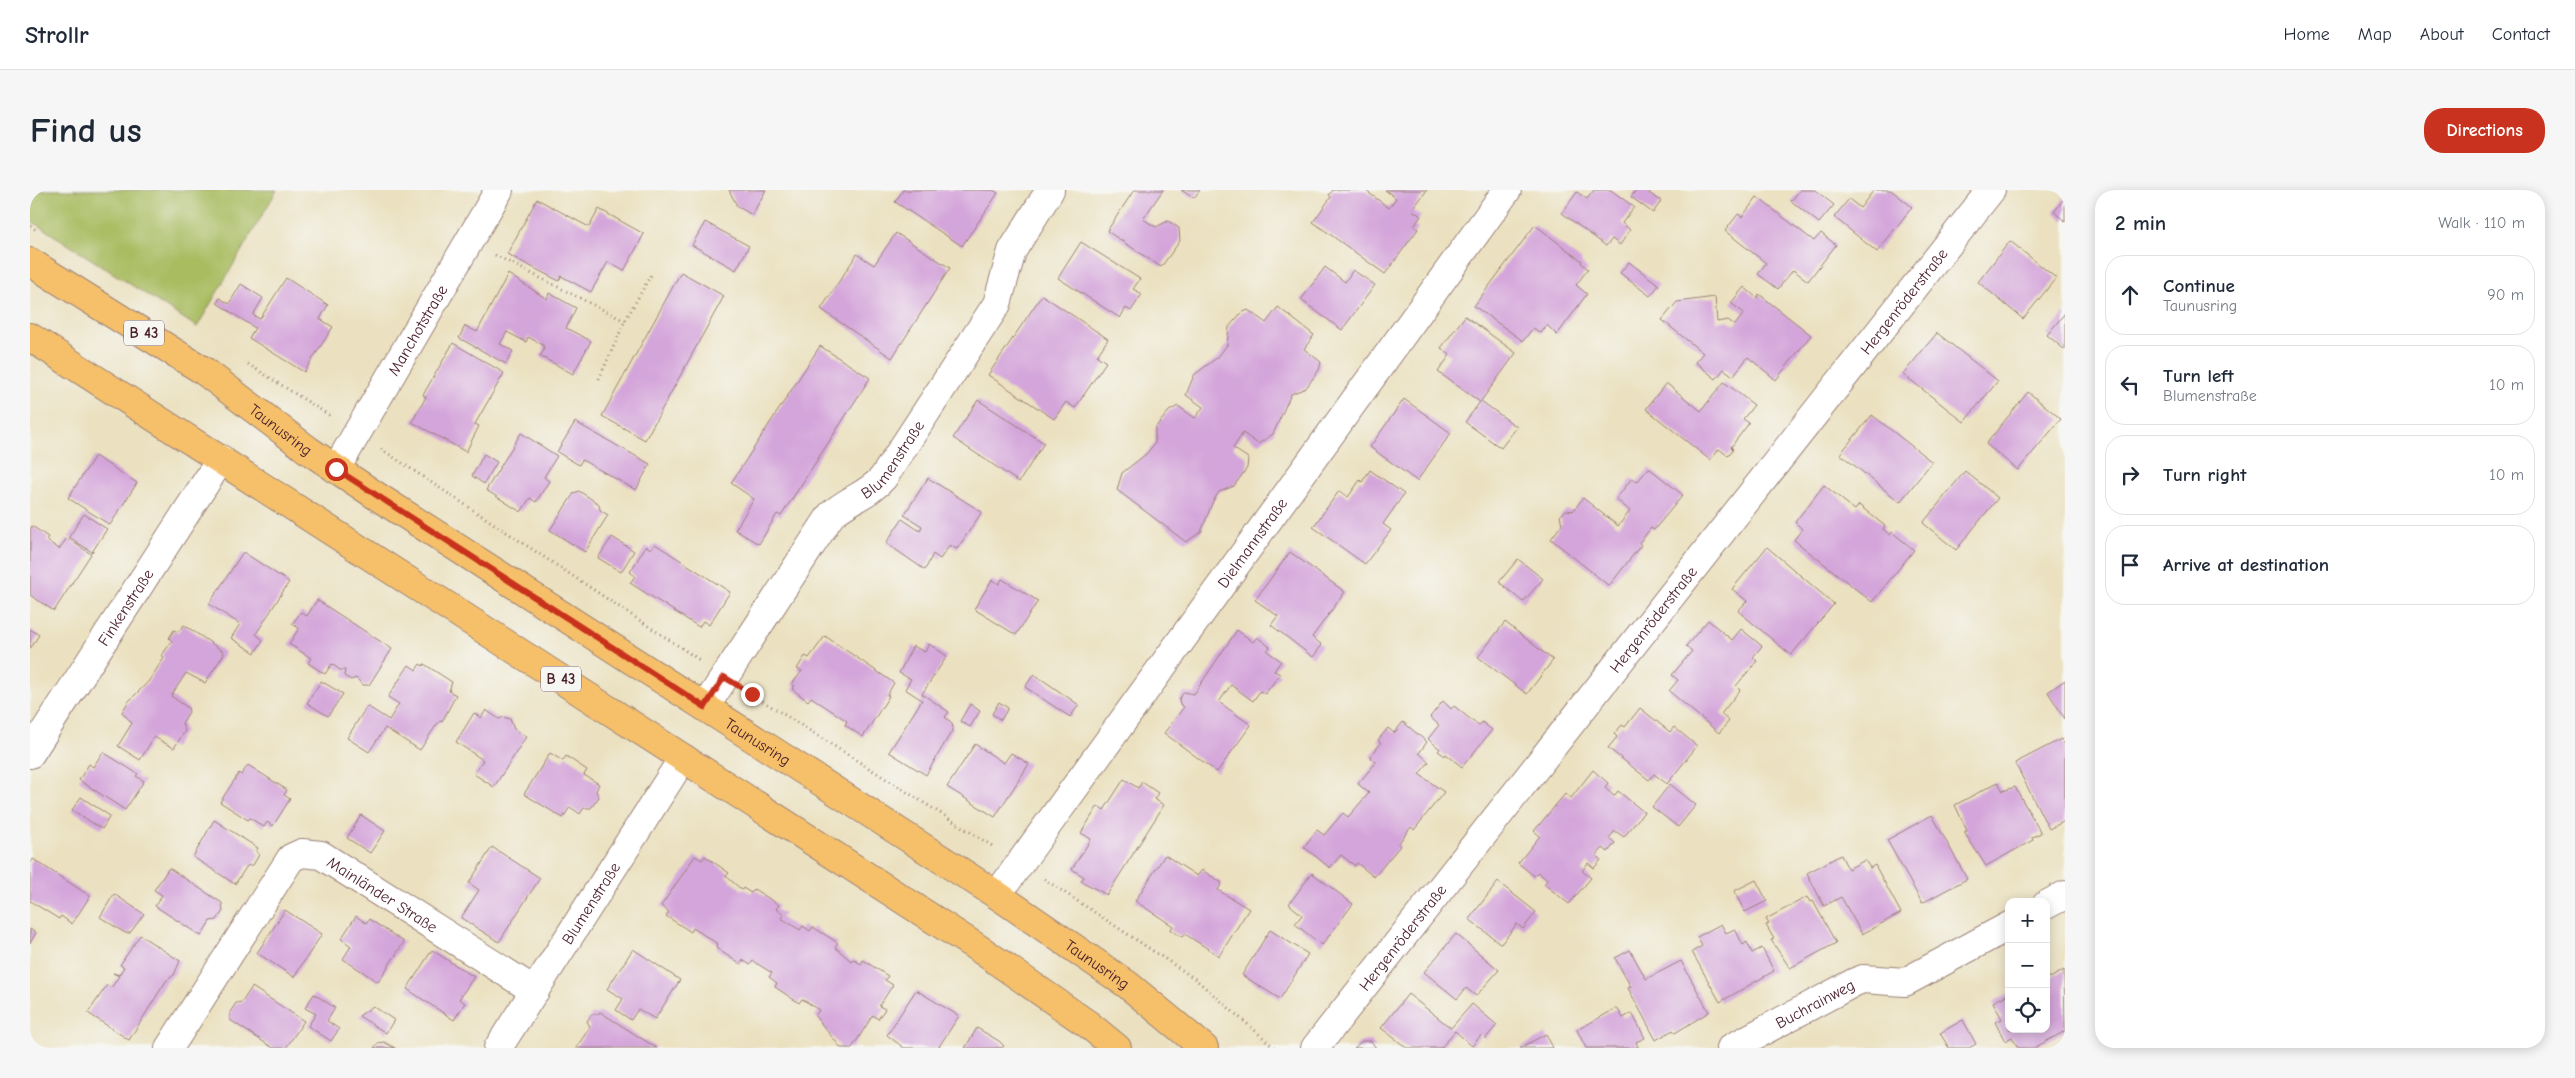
<!DOCTYPE html>
<meta charset="utf-8">
<style>
body{margin:0;font-family:"Comic Neue",sans-serif;background:#f6f6f7;color:#1f2937}
.controls{position:absolute;right:15px;bottom:15px;display:grid;overflow:hidden;border-radius:10px;box-shadow:0 2px 12px #0003}
.controls button{width:45px;height:45px;display:grid;place-items:center;padding:0;border:0;border-bottom:1px solid #e0e1e3;background:#fff;color:#1f2937;font:25px sans-serif}
.stop{position:absolute;width:15px;height:15px;margin:-11px;border:4px solid #c8321e;border-radius:50%;background:#fff}
.stop.end{background:#c8321e;border-color:#fff;box-shadow:0 1px 5px #0008}
.list{margin:0;padding:0;list-style:none}
h2{display:flex;justify-content:space-between;align-items:center;height:65px;margin:0;padding:0 20px;font-size:21px}
h2 small{font-size:16px;font-weight:400;color:#747a83}
.list li{display:grid;grid-template-columns:32px 1fr auto;gap:15px;align-items:center;box-sizing:border-box;height:80px;margin:0 10px 10px;padding:0 10px;border:1px solid #e0e1e3;border-radius:20px}
.list b{display:block;font-size:19px;white-space:nowrap}
.list p{margin:0;font-size:16px;white-space:nowrap;color:#747a83}
.list em{font-size:16px;font-style:normal;color:#747a83}
.icon{flex:none;width:28px;height:28px;fill:none;stroke:currentColor;stroke-width:2;stroke-linecap:round;stroke-linejoin:round}
.map{position:relative;flex:none;width:2035px;height:858px;overflow:hidden;border-radius:20px}
header{display:flex;align-items:center;gap:30px;box-sizing:border-box;height:70px;padding:0 25px;background:#fff;border-bottom:1px solid #e0e1e3}
header strong{font-size:24px}
nav{display:flex;gap:28px;margin-inline-start:auto;font-size:18px}
.intro{display:flex;align-items:center;justify-content:space-between;box-sizing:border-box;height:120px;padding:0 30px}
h1{margin:0;font-size:35px}
.button{padding:12px 22px;border-radius:20px;background:#c8321e;color:#fff;font-size:18px;font-weight:700}
main{display:flex;gap:30px;padding:0 30px}
aside{flex:1;background:#fff;border-radius:20px;box-shadow:0 2px 12px #0003}
.map>svg:first-child{display:block}
</style>
<header>
<strong>Strollr</strong>
<nav><a>Home</a><a>Map</a><a>About</a><a>Contact</a></nav>
</header>
<div class="intro"><h1>Find us</h1><a class="button">Directions</a></div>
<main>
<div class="map">
<svg width="2035" height="858" viewBox="0 0 2035 858">
<rect width="100%" height="100%" fill="#f6f6f2"/>
<filter id="ink" filterUnits="userSpaceOnUse"><feTurbulence type="fractalNoise" baseFrequency=".02" numOctaves="2"/><feDisplacementMap in="SourceGraphic" scale="10" xChannelSelector="R" yChannelSelector="G"/><feConvolveMatrix kernelMatrix="1 2 1 2 8 2 1 2 1" color-interpolation-filters="sRGB"/></filter>
<filter id="wash" filterUnits="userSpaceOnUse"><feTurbulence type="fractalNoise" baseFrequency=".0096" numOctaves="4" result="noise"/><feDisplacementMap in="SourceGraphic" scale="20" xChannelSelector="R" yChannelSelector="G"/><feGaussianBlur stdDeviation="1.12" result="paint"/><feColorMatrix in="noise" values="0 0 0 0 0 0 0 0 0 0 0 0 0 0 0 0 0 1.4 0 .05"/><feComposite in="paint" operator="in"/></filter>
<g filter="url(#wash)">
<rect width="100%" height="100%" fill="#ebe1c0"/>
<!-- green -->
<path fill="#a9bc61" stroke="#7a6e46" d="M0,0H247L167,137L0,30Z"/>
<g id="blocks">
<!-- building -->
<path fill="#d4a5da" d="M699,0H736L722,25L707,16Z
M873,0H963L968,3L932,56L865,12Z
M1104,0H1133L1113,29L1126,37L1138,31L1149,38L1150,51L1131,77L1077,41Z
M1151,0H1170L1164,8Z
M1303,0H1335L1359,18L1366,8L1355,0H1397L1382,20L1391,26L1384,36L1388,39L1355,84L1283,32L1301,7L1299,5Z
M1564,0H1581L1604,17L1592,33L1600,40L1590,55L1582,49L1576,56L1532,23L1547,2L1557,9Z
M1606,0H1621L1619,3L1631,11L1623,23L1601,7Z
M1770,0H1785L1804,15L1789,33L1761,11Z
M1844,0H1861L1882,17L1847,62L1804,27L1819,9L1830,18Z
M1727,7L1784,51L1791,43L1806,55L1778,91L1763,80L1748,99L1728,84L1736,73L1695,41L1708,24L1712,27Z
M2035,7V31L2024,22Z
M507,9L559,37L569,19L614,44L594,81L578,72L561,102L531,86L529,91L477,64Z
M675,32L719,56L706,80L662,55Z
M1505,35L1552,71L1551,73L1558,79L1546,95L1557,104L1527,145L1517,135L1511,143L1503,138L1493,151L1444,116Z
M866,43L920,78L862,168L791,119L827,64L844,75Z
M1980,51L2026,88L1993,129L1948,92Z
M1051,52L1110,89L1103,99L1112,104L1101,121L1096,118L1090,128L1028,88Z
M1599,72L1629,95L1620,106L1590,83Z
M1295,77L1315,92L1323,80L1345,95L1312,140L1271,110Z
M651,82L694,106L615,250L572,226Z
M478,84L517,109L519,103L546,118L536,138L561,151L543,184L510,166L514,160L513,155L498,147L496,152L477,142L470,154L483,161L476,174L429,148L435,136L447,142Z
M256,88L298,115L290,129L303,137L274,182L219,148L225,138L187,113L190,108L199,114L211,94L233,108L223,125L230,129Z
M1714,97L1727,108L1729,104L1781,145L1746,190L1718,167L1703,186L1694,179L1686,189L1665,172L1673,163L1632,130L1647,112L1685,107L1687,132L1698,130L1705,135L1714,123L1701,113Z
M1012,105L1078,149L1067,166L1076,172L1045,218L1036,212L1024,229L958,185Z
M1248,117L1284,145L1274,159L1291,172L1289,180L1276,198L1261,204L1243,244L1228,254L1213,243L1203,258L1218,268L1217,278L1204,296L1189,302L1183,311L1171,342L1156,352L1087,300L1092,283L1116,264L1125,253V238L1139,221L1148,216L1165,228L1169,223L1173,217L1156,205L1164,185L1188,167L1197,155L1199,137L1211,123L1218,120L1236,133Z
M2035,123V160L2017,145Z
M1435,126L1486,163L1451,211L1487,237L1471,258L1435,232L1450,212L1408,182L1420,165L1411,158Z
M1907,143L1968,191L1934,232L1873,184Z
M423,153L474,183L445,234L449,236L436,262L382,232L396,207L393,205Z
M790,156L840,188L751,326L747,324L729,354L705,340L724,309L701,293Z
M1694,192L1724,215L1713,229L1719,233L1701,257L1703,259L1698,266L1689,259L1680,270L1616,219L1636,193L1671,221Z
M1998,202L2031,229L1988,280L1956,254Z
M1374,209L1421,243L1387,291L1340,257Z
M948,210L1014,253L989,292L923,248Z
M1842,225L1902,272L1870,312L1810,264Z
M545,232L620,274L606,300L552,270L549,275L527,262Z
M491,243L527,266L514,287L519,291L506,312L500,308L491,322L456,300Z
M454,264L467,272L454,294L442,286Z
M65,266L107,293L80,335L38,308Z
M1619,278L1653,305L1624,340L1621,338L1609,353L1611,355L1579,396L1521,349L1532,334L1530,326L1536,320L1543,321L1553,308L1588,336L1600,321L1586,309L1602,288L1607,292Z
M1340,280L1374,304L1353,334L1361,340L1335,374L1283,337L1309,301L1318,307L1330,290L1332,292Z
M1935,281L1968,308L1926,360L1893,333Z
M898,288L952,322L927,359L920,355L910,369L903,364L895,380L856,353L872,329L890,341L892,336L874,325Z
M1794,295L1825,320L1829,315L1855,336L1853,339L1860,345L1862,342L1884,360L1842,412L1764,350L1772,339L1765,332Z
M549,301L569,314L570,320L578,325L555,362L520,340L544,303Z
M54,324L77,339L62,362L39,347Z
M2,336L18,347L16,350L29,359L37,348L61,364L24,421L0,405V340Z
M582,347L604,361L591,382L568,368Z
M625,354L700,402L679,435L673,431L669,437L600,393L605,386L600,382L616,356L621,359Z
M1737,357L1804,414L1761,465L1708,421L1717,411L1702,399Z
M213,362L259,392L226,444L233,450L225,463L201,448L210,434L179,414Z
M1260,362L1315,402L1282,447L1292,455L1283,467L1241,435L1248,426L1225,410Z
M1488,369L1513,389L1493,412L1469,392Z
M972,389L1008,411L986,445L944,419L962,390L969,394Z
M287,410L362,459L339,495H333L326,488L321,490L314,486L315,480H310L302,474L295,484L278,473L281,468L259,454L269,438L262,434L271,422L277,426Z
M1678,430L1702,450L1711,439L1732,456L1723,467L1727,471L1706,496L1710,500L1691,524L1699,531L1689,543L1639,501L1648,490L1642,485L1662,461L1656,456Z
M1475,432L1523,470L1497,504L1448,467Z
M154,435L193,461L194,464L175,493L156,483L141,506L158,518L159,522L152,533L155,541L144,558L124,547L110,570L88,556L102,533L92,522L98,512L118,492L134,468L132,465L142,451L139,448L144,440L148,442Z
M0,439L9,445L0,459Z
M1207,440L1223,452L1227,447L1240,457L1237,461L1251,471L1244,481L1250,484L1235,504L1230,501L1223,511L1201,495L1189,512L1221,535L1187,582L1134,543L1154,517L1150,514L1149,509L1154,502L1164,504Z
M795,446L864,493L857,505L859,506L833,547L815,535L817,531L781,507L778,511L762,499L765,496L762,494L772,481L767,479L775,466L779,468Z
M899,454L917,466L892,504L919,522L915,527L922,533L923,539L896,585L859,562L892,510L875,499L881,489L869,483L883,456L895,462Z
M390,474L393,476L394,474L422,492L419,501L426,505L412,532L410,531L405,537L390,560L355,538L339,562L317,548L337,516L359,530L369,514L358,507L379,475L386,480Z
M1004,484L1049,515L1040,527L995,497Z
M2035,490V529L2018,502Z
M291,491L313,504L298,526L277,513Z
M1413,511L1421,519L1424,516L1449,536L1452,532L1462,540L1432,577L1416,564L1415,566L1408,561L1410,559L1398,549L1409,535L1400,527Z
M969,512L978,518L971,530L962,524Z
M940,514L950,521L940,537L930,531Z
M1610,518L1640,542L1644,537L1667,556L1637,594L1624,584L1619,590L1578,558L1587,547L1584,544L1592,535L1595,537Z
M456,520L469,529L473,527L480,529L484,539L496,547L464,597L444,584L453,570L426,552L444,523L451,528Z
M1373,532L1397,552L1389,563L1399,572L1389,584L1414,602L1384,640L1381,637L1368,654L1370,656L1344,687L1327,673L1325,676L1311,665L1300,678L1274,657L1287,640L1294,645L1313,623L1318,627L1339,603L1328,594L1346,572L1340,567L1351,553L1348,550L1358,538L1364,543Z
M2031,549L2035,555V631L2019,639L1985,573Z
M945,554L974,573L981,563L999,574L965,627L917,597Z
M73,562L108,584L106,586L114,591L95,620L49,590L59,574L63,577Z
M520,563L533,571L536,566L557,580L554,585L569,594L566,601L569,607L561,618H554L550,624L540,617L533,628L494,604Z
M218,575L257,600L254,605L260,609L243,636L237,632L234,637L220,628L218,630L190,612L209,583L211,585Z
M1563,580L1578,593L1575,598L1584,606L1588,601L1614,622L1594,647L1585,641L1579,648L1585,653L1578,662L1573,658L1566,666L1571,670L1564,678L1558,673L1552,681L1561,688L1539,714L1514,694L1517,690L1508,682L1504,686L1488,673L1510,646L1504,641L1535,604L1541,608Z
M1094,589L1108,598L1112,592L1128,603L1124,609L1134,615L1077,705L1051,691L1054,687L1042,679L1061,649L1051,643L1068,616L1074,620Z
M1968,592L1973,601L1985,597L2011,643L2002,647L2003,650L1956,676L1934,642L1937,641L1925,615Z
M1640,594L1666,615L1648,637L1622,617Z
M51,607L80,626L72,639L42,620Z
M331,625L355,641L340,663L317,648Z
M1902,625L1937,689L1892,713L1857,650Z
M184,630L228,658L226,661L229,665L223,675L217,676L205,694L163,667Z
M462,657L510,688L469,752L431,728L449,700L439,693Z
M1135,665L1167,686L1172,680L1192,693L1188,700L1219,719L1189,766L1155,744L1153,747L1140,740L1143,736L1105,711Z
M1811,665L1818,679L1835,670L1840,678L1845,675L1871,723L1832,744L1811,707L1794,716L1777,683Z
M665,666L672,670L675,666L699,683L696,686L712,700L713,698L721,703L724,699L749,715L746,719L754,724L751,728L770,740L773,736L780,741L783,737L808,753L805,757L821,771L823,769L831,774L833,770L858,786L855,790L863,795L849,816L855,819L848,829L843,825L822,858H811L785,826L789,820L772,809L769,813L745,797L747,793L739,787L742,783L723,771L720,775L713,770L710,774L686,758L688,754L663,738L661,742L636,726L639,722L631,716Z
M3,669L60,706L42,734L31,726L29,729L0,711V674Z
M139,678L192,713L193,721L187,730L180,731L171,746L125,716L132,705L124,700Z
M1282,683L1323,714L1292,755L1265,734L1272,725L1259,714Z
M1726,690L1737,711L1715,722L1704,701Z
M1468,692L1506,722L1493,739L1487,734L1471,754L1439,729Z
M84,704L114,724L100,743H95L70,727Z
M1777,707L1780,712L1783,711L1806,753L1760,778L1741,750L1744,749L1736,735L1739,734L1736,729Z
M255,720L292,744L264,787L227,763Z
M326,726L336,733L339,729L374,752L348,792L313,769L321,756L311,749Z
M1691,734L1696,743L1705,739L1713,755L1717,752L1722,763L1732,758L1744,781L1690,812L1662,762L1672,756L1667,747Z
M0,739L6,743L0,753Z
M1240,740L1278,764L1250,809L1212,785Z
M1426,744L1469,780L1446,806L1436,798L1427,809L1394,782Z
M110,745L150,771L144,785L136,791L99,850L58,823L77,795L81,798L89,786L83,783L89,785L94,777L90,775Z
M603,759L650,790L625,829L608,819L601,830L586,820L593,809L577,799Z
M402,760L444,787L429,809L435,813L424,830L377,799Z
M1600,760L1616,789L1651,771L1679,822L1645,843L1643,840L1626,850L1598,798L1601,797L1585,768Z
M2034,780L2035,841L2004,858H1988L1982,847L1975,851L1965,832L1972,829L1963,812L1979,804V839H2016V781L2020,788Z
M222,797L274,831L256,858H243L200,830V822L206,813L212,812Z
M886,800L929,826L908,858H874L857,845Z
M284,804L305,818L297,831L309,839L301,851L278,836L286,824L275,818Z
M1378,804L1421,838L1442,814L1467,835L1455,849L1451,845L1442,856L1425,841L1411,858H1377L1351,838Z
M343,816L364,830L356,843L329,826Z
M1587,818L1593,828L1602,823L1615,848L1606,852L1608,857L1605,858H1556L1547,840Z
M570,822L614,850L627,858H546L560,837L557,831L562,824H568Z
M1933,830L1946,854L1939,858H1919L1910,843Z
M947,838L969,851L974,856L972,858H935Z
M1516,844L1523,858H1490Z
M1332,851H1341L1346,858H1324Z
M354,852L365,858H344L348,853Z"/>
</g>
</g>
<g filter="url(#ink)">
<use href="#blocks" fill-opacity="0" stroke="#9a8076" stroke-width="1"/>
<g fill="none" stroke-linecap="round" stroke-linejoin="round">
<!-- minor casing -->
<g stroke="#9a8076" stroke-width="30">
<g id="minor">
<path id="s1" d="M306,279L469,0"/>
<path id="s2" d="M675,517L801,325C817,310 838,305 853,288L967,114L982,61L1020,0"/>
<path id="s3" d="M0,564L191,269"/>
<path id="s4" d="M967,705L1477,0"/>
<path d="M2016,715L2035,705"/>
<path id="s5" d="M139,858L261,668L272,663L291,665L505,801"/>
<path id="s6" d="M468,858L653,568"/>
<path id="s7" d="M1285,858L1961,0"/>
<path id="s8" d="M1701,858L1825,792L1833,789L1875,792L1979,736"/>
</g>
</g>
<!-- major casing -->
<g stroke="#9a8076" stroke-width="30">
<g id="major">
<path id="s9" d="M0,72L174,181L278,260L345,305L967,705L1098,795L1174,858"/>
<path d="M0,147L951,760L1059,835L1087,858"/>
</g>
</g>
<!-- path -->
<path stroke="#9a8076" stroke-width="3" stroke-dasharray="1 4" stroke-linecap="butt" d="M0,36L8,41
M465,65L595,131
M218,174L302,227
M569,189L595,131L622,83
M351,259L671,471
M720,503L964,657
M1014,689L1164,788L1245,858"/>
<!-- minor -->
<use href="#minor" stroke="#fff" stroke-width="28"/>
<!-- major -->
<use href="#major" stroke="#f6c06b" stroke-width="28"/>
</g>
</g>
<g fill="none" stroke-linecap="round" stroke-linejoin="round" filter="url(#ink)">
<!-- route -->
<path stroke="#c8321e" stroke-width="6" d="M306,279L675,517L694,487L722,504"/>
</g>
<g text-anchor="middle" stroke-width="4" stroke-linejoin="round" paint-order="stroke">
<!-- shield labels -->
<g fill="#f6f6f2" stroke="#7e6067" stroke-width="1">
<rect x="94" y="130.5" width="40" height="25" rx="4"/>
<rect x="511" y="476.5" width="40" height="25" rx="4"/>
</g>
<g font-size="15" font-weight="bold" fill="#4a1f2b">
<text x="114" y="148">B 43</text>
<text x="531" y="494">B 43</text>
</g>
<!-- street labels -->
<g font-size="16" fill="#4a1f2b" stroke="#f6f6f2">
<text dy="6" stroke="none"><textPath href="#s7" startOffset="951">Hergenröderstraße</textPath></text>
<text dy="6" stroke="none"><textPath href="#s1" startOffset="161">Manchotstraße</textPath></text>
<text dy="6" stroke="none"><textPath href="#s9" startOffset="302">Taunusring</textPath></text>
<text dy="6" stroke="none"><textPath href="#s2" startOffset="314">Blumenstraße</textPath></text>
<text dy="6" stroke="none"><textPath href="#s4" startOffset="435">Dielmannstraße</textPath></text>
<text dy="6" stroke="none"><textPath href="#s3" startOffset="175">Finkenstraße</textPath></text>
<text dy="6" stroke="none"><textPath href="#s7" startOffset="546">Hergenröderstraße</textPath></text>
<text dy="6" stroke="none"><textPath href="#s9" startOffset="872">Taunusring</textPath></text>
<text dy="6" stroke="none"><textPath href="#s5" startOffset="330">Mainländer Straße</textPath></text>
<text dy="6" stroke="none"><textPath href="#s6" startOffset="172">Blumenstraße</textPath></text>
<text dy="6" stroke="none"><textPath href="#s7" startOffset="141">Hergenröderstraße</textPath></text>
<text dy="6" stroke="none"><textPath href="#s9" startOffset="1278">Taunusring</textPath></text>
<text dy="6" stroke="none"><textPath href="#s8" startOffset="95">Buchrainweg</textPath></text>
</g>
</g>
</svg>
<div class="controls">
<button>+</button>
<button>−</button>
<button><svg class="icon" aria-label="locate" viewBox="0 0 24 24"><circle cx="12" cy="12" r="6"/><path d="M12 2v4M12 18v4M2 12h4M18 12h4"/></svg></button>
</div>
<div class="stop" style="left:306px;top:279px"></div>
<div class="stop end" style="left:722px;top:504px"></div>
</div>
<aside>
<h2>2 min<small>Walk · 110 m</small></h2>
<ul class="list">
<li><svg class="icon" aria-label="ahead" viewBox="0 0 24 24"><path d="M12 20V5M6 11l6-6 6 6"/></svg><div><b>Continue</b><p>Taunusring</p></div><em>90 m</em></li>
<li><svg class="icon" aria-label="left" viewBox="0 0 24 24"><path d="M17 20v-9H6M10 6l-5 5 5 5"/></svg><div><b>Turn left</b><p>Blumenstraße</p></div><em>10 m</em></li>
<li><svg class="icon" aria-label="right" viewBox="0 0 24 24"><path d="M7 20v-9h11M14 6l5 5-5 5"/></svg><div><b>Turn right</b></div><em>10 m</em></li>
<li><svg class="icon" aria-label="arrive" viewBox="0 0 24 24"><path d="M6 21V4h12l-3 4 3 4H6"/></svg><div><b>Arrive at destination</b></div></li>
</ul>
</aside>
</main>
